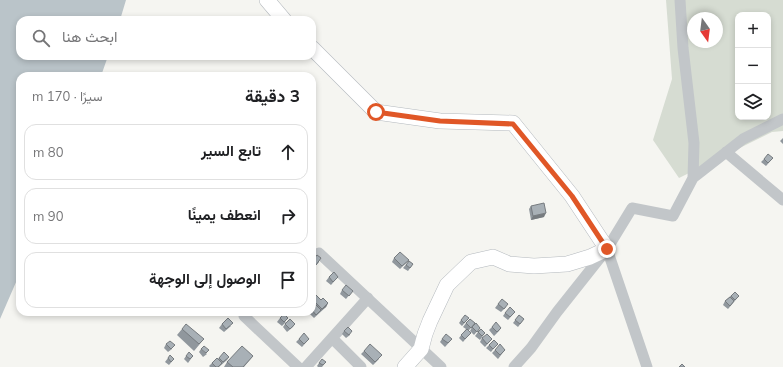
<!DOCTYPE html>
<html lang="ar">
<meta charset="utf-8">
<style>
body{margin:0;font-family:Mulish,Vazirmatn,sans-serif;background:#f2f2f2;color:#202124;direction:rtl}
.controls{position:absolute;right:12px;top:12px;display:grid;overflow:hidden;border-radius:8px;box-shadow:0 2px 6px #0003}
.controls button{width:36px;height:36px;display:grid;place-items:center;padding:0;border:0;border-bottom:1px solid #e0e0e0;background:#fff;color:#202124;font:20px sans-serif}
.compass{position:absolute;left:687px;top:12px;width:36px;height:36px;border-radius:50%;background:#fff;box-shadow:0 2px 6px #0003;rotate:166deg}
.stop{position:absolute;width:12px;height:12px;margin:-9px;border:3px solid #e05727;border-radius:50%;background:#fff}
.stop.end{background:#e05727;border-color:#fff;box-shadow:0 1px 4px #0008}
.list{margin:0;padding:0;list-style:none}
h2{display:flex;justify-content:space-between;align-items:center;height:52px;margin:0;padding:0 16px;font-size:17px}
h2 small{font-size:13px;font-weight:400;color:#757577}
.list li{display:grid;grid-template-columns:26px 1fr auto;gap:12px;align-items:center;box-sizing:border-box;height:56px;margin:0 8px 8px;padding:0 8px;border:1px solid #e0e0e0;border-radius:12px}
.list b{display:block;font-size:15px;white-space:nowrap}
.list em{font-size:13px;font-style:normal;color:#757577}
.icon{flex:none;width:22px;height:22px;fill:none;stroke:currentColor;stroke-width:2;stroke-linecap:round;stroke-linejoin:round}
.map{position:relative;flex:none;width:783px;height:367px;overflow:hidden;direction:ltr}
.search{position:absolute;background:#fff;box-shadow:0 2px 6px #0003;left:16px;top:16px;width:300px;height:44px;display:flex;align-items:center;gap:10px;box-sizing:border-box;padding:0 14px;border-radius:12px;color:#757577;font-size:15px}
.panel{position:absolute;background:#fff;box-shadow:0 2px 6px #0003;left:16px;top:72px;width:300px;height:244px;border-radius:12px;direction:rtl}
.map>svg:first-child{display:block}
</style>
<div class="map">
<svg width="783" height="367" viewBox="0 0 783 367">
<rect width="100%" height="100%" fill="#f5f5f1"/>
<!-- green -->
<path fill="#d6dcd2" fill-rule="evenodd" d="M666,0H783V131L772,132L679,178L653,140L672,79ZM738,15H768V117H738ZM693,18H717V42H693Z"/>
<!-- water -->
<path fill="#bac4c9" d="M0,0H126L120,20H20V56H108L101,76H20V273L0,319Z"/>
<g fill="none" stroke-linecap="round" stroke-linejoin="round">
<!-- secondary casing -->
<g stroke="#b4b9be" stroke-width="16">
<path id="secondary" d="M267,0L284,20
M312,48L376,112L440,121L513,123L572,196L607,249L590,257L567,264L534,266L509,264L493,257L471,262L447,285L430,321L425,334L421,349L405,367"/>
</g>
<!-- street -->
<path stroke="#c2c6c9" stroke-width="11" d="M680,0L683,48L694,143L693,178
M726,152L783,200
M607,249L647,367
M319,253L441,367
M244,316L298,367
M332,338L361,367
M306,367L368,298
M514,367L531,348L557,312L607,249L632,208L673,216L693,178L743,139L783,119"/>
<!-- secondary -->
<use href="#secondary" stroke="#fff" stroke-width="15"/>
</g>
<!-- wall -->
<path fill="#90979d" d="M783,138V144L780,141Z
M773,158L766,166L761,162L764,159Z
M531,206L544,217L531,220L529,209Z
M394,258L409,260L400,269L392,262Z
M312,261L319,262L313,268L312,267Z
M409,261L413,264L408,271L403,268Z
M329,277H338L331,285L326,281Z
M342,290L350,294L346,299L340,294Z
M735,292L739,296L728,309L723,305L725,301Z
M312,299L321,300L328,303L326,307L314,318L308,312H312Z
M498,304L506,307L501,312L495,308Z
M515,312L508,320L503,316L505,313Z
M519,315L524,319L518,327L513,323Z
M280,318L286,322L282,326L277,322Z
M469,318L462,326L459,323L461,320Z
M466,323L473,326L468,331V336L463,342L459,338L466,329L463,327Z
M222,324L231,326L224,332L219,328Z
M285,324H295L293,327L287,332L283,327Z
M472,327L480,328L474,335L470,331Z
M492,327L501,328L499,331L494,336L489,330Z
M182,329L204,339L194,351L177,335Z
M344,331L350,335L346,338L342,334Z
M478,332L485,333L480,340L475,336Z
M482,338L492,339L485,347L480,342Z
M299,339H309L302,347L296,342Z
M442,339H452L445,347L440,342Z
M166,344L172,349L168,352L164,348Z
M489,345L495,347L491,352L486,348Z
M201,349L207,354L203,357L199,352Z
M495,350H505L498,359L492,353Z
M364,351L379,359L373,365L361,354Z
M186,356H193L188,363L184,359Z
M253,356L244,367H224L227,362Z
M229,357L227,360L219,367H210L209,366L212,363L219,358Z
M168,358L174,359L169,365L165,362Z
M326,362L322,367H318L317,366L319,363Z"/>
<!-- shaded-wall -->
<path fill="#767b7f" d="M546,213L544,217L531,220L533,216Z
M328,303L326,307L319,312Z"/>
<!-- building -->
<path fill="#a8b0b6" stroke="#767b7f" d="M768,154L773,158L768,163L764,159Z
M544,203L546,213L533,216L531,206Z
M400,252L409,260L402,266L394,258Z
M317,255L321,258L316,265L312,261Z
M409,261L413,264L410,268L406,265Z
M334,272L338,277L333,282L329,277Z
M346,285L353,291L349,296L342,290Z
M735,292L739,296L735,300L731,296Z
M316,295L321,300L323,298L328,303L322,309L312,299Z
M730,297L734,301L730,306L725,301Z
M502,299L508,304L504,309L498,304Z
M312,301L321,310L316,315L312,310Z
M510,307L515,312L510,317L505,313Z
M284,314L288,318L284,322L280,318Z
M465,315L469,318L464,323L461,320Z
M519,315L524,319L520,324L515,320Z
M228,318L233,323L226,329L222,324Z
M290,319L295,324L290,329L285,324Z
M470,319L475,323L471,328L466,323Z
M496,322L501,328L497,332L492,327Z
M476,323L480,328L477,332L472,327Z
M186,324L204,339L199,344L182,329Z
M348,327L352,331L349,335L344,331Z
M467,329L471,333L465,339L461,335Z
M481,329L485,333L482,336L478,332Z
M304,333L309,339L304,344L299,339Z
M446,334L452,339L448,343L442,339Z
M487,334L492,339L487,344L482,338Z
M494,340L498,344L493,349L489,345Z
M170,341L175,345L171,349L166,344Z
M370,344L382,355L375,362L364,351Z
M500,344L505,350L500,355L495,350Z
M204,346L209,350L206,353L201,349Z
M242,346L253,356L243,367H233L227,362Z
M189,352L193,356L190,359L186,356Z
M224,352L229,357L223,362L219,358Z
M170,355L174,359L171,362L168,358Z
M217,358L222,363L218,367H216L212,363Z
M322,359L326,362L323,365L319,363Z
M682,364L685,367H679Z"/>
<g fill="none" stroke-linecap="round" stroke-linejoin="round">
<!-- route -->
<path stroke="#e05727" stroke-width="5" d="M376,112L440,121L513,124L572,196L607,249"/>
</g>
</svg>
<div class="controls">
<button>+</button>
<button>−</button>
<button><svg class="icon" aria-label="layers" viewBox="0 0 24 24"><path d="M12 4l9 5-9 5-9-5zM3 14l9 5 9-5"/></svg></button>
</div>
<svg class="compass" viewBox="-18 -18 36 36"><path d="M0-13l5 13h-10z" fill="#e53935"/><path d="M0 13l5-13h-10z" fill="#757577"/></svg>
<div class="stop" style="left:376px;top:112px"></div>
<div class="stop end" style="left:607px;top:249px"></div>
<div class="search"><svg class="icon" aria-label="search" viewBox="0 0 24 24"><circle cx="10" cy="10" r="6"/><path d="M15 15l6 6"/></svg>ابحث هنا</div>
<section class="panel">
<h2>3 دقيقة<small>سيرًا · 170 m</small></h2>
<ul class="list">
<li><svg class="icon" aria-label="ahead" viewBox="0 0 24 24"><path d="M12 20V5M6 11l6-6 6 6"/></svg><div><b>تابع السير</b></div><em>80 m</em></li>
<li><svg class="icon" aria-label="right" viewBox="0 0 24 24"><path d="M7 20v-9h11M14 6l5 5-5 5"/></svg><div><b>انعطف يمينًا</b></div><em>90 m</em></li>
<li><svg class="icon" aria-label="arrive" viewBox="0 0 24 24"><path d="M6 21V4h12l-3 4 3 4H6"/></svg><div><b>الوصول إلى الوجهة</b></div></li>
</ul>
</section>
</div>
